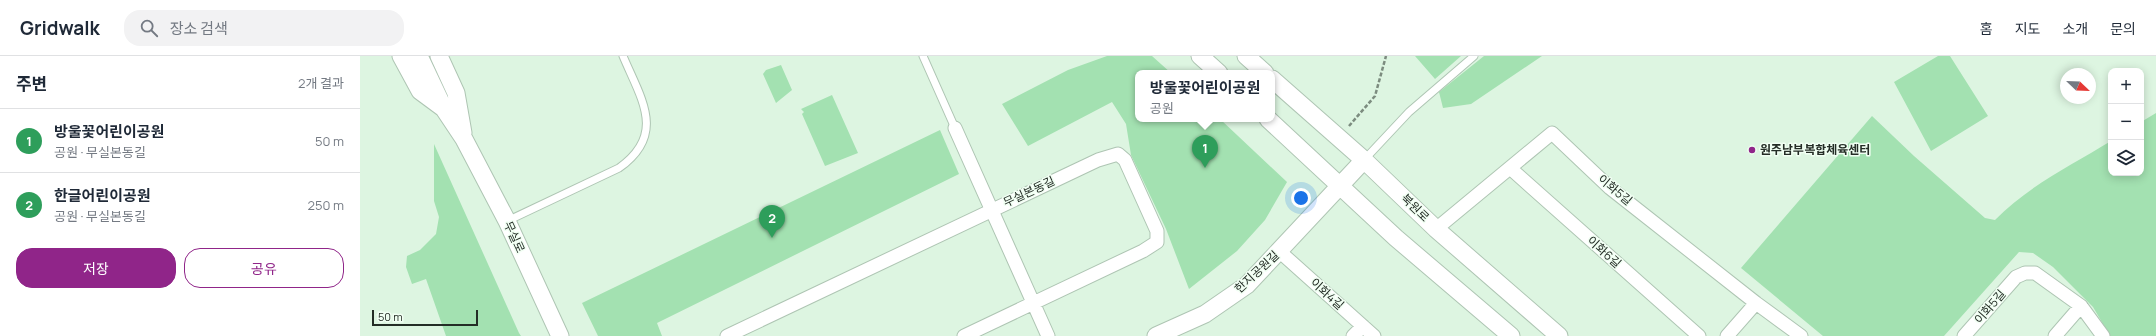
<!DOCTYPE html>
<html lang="ko">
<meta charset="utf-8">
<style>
body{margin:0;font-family:Manrope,"Noto Sans KR",sans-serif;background:#f2f2f3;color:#1f2937}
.controls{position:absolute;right:12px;top:12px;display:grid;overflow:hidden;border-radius:8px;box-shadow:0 2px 10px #0003}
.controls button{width:36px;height:36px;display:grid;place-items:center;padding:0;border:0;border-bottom:1px solid #e0e1e3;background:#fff;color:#1f2937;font:20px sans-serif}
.compass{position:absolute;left:1700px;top:12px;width:36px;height:36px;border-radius:50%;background:#fff;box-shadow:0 2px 10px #0003;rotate:113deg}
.scale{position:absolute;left:12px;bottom:10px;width:106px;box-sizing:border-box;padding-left:4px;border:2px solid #242d26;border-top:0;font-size:11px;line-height:14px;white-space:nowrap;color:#242d26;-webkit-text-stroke:3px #f1fff3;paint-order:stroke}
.you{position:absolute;left:941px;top:142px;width:14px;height:14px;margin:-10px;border:3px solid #fff;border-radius:50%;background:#1a73e8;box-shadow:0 0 0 6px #1a73e833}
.badge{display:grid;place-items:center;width:26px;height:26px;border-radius:50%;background:#902589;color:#fff;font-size:13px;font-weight:700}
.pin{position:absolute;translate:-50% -33px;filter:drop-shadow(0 1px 2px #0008)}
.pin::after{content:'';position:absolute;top:21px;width:14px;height:12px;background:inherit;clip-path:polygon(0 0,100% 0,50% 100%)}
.popup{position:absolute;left:775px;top:14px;width:140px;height:52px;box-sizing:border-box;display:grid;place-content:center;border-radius:8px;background:#fff;filter:drop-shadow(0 1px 3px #0005);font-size:13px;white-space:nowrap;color:#747a83}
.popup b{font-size:15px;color:#1f2937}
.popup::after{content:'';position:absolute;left:50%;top:100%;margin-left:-8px;border:8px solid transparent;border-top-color:#fff}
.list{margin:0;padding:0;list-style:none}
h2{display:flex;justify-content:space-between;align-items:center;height:52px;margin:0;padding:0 16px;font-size:17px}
h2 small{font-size:13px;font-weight:400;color:#747a83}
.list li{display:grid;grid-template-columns:26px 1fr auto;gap:12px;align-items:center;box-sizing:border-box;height:64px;padding:0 16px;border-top:1px solid #e0e1e3}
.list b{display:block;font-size:15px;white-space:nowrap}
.list p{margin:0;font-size:13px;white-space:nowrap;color:#747a83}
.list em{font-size:13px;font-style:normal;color:#747a83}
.actions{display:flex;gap:8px;padding:12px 16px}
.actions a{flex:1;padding:9px 0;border:1px solid #902589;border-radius:16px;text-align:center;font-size:14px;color:#902589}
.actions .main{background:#902589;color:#fff}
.icon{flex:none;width:22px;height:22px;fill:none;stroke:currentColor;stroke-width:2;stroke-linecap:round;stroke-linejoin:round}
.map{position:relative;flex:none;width:1796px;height:280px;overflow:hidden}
header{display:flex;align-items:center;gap:24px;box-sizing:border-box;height:56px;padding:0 20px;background:#fff;border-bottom:1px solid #e0e1e3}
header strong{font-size:19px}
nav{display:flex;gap:22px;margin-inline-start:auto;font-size:14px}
.search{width:280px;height:36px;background:#f2f2f3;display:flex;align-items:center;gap:10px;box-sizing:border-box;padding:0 14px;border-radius:16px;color:#747a83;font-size:15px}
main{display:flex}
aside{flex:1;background:#fff}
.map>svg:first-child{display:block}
</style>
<header>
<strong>Gridwalk</strong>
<div class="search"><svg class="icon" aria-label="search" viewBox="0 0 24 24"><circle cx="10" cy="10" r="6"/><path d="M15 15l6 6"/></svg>장소 검색</div>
<nav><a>홈</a><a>지도</a><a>소개</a><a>문의</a></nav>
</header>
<main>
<aside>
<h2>주변<small>2개 결과</small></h2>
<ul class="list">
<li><span class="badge" style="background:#2e9e5b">1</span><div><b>방울꽃어린이공원</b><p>공원 · 무실본동길</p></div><em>50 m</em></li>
<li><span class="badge" style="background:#2e9e5b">2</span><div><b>한글어린이공원</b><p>공원 · 무실본동길</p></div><em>250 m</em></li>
</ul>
<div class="actions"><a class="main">저장</a><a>공유</a></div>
</aside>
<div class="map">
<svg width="1796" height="280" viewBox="0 0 1796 280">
<rect width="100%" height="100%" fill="#ddf5e1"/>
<!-- green -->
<path fill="#a3e1b1" d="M747,0H792L811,17H778V63H860L927,126L905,164L877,195L829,233L806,173L771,99L766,68L752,46L668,90L642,48L708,14Z
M1055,0H1101L1075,23Z
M1124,0H1182L1111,48L1083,52L1079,36Z
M1578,0H1590L1628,60L1571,95L1534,26Z
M421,9L432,34L416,47L403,18L406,14Z
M472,39L498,97L465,110L442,58L444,56L441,53Z
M1796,57V280H1750L1733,251L1693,211L1673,197L1659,196L1584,280H1463L1381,212L1512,60L1554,100L1625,162L1635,164C1668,130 1712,109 1751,85V117H1781V66Z
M580,74L599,118L297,267L302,280H238L222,247Z
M74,88L159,277L161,280H86L66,223L52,228L46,211L47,200L60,194L76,178L79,161L74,145Z"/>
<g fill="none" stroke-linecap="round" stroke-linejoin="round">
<!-- service casing -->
<g stroke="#aec5b3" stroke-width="9">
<path id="service" d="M563,0L595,72
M1004,104L1049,56L1114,0
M147,165L259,112C307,78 281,43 263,0"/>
</g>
<!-- minor casing -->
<g stroke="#aec5b3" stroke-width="15">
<path id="minor" d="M595,72L688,280
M1150,112L1339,280
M1076,173L1192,77L1250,132L1396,247L1441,280
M919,195L1014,280
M367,280L738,104L758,98L765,104L797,175V186L783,195L604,280
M993,280L1003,270
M1367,280L1396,247
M1604,280L1656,221L1665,217H1675L1721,250L1743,280
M1695,280L1721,250"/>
</g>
<!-- tertiary casing -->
<g stroke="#aec5b3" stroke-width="19">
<path id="tertiary" d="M41,0L60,35L83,52
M59,0L84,53L104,83L147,165L200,280
M79,0L96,37L103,77
M840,0L859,17
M886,0L905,17
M912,23L1004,104L1076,173L1199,280
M908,63L1036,182L1151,280
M796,280L845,258L887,229L1004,104"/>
</g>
<!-- path -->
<path stroke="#7c8c7f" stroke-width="2.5" stroke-dasharray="4 2" stroke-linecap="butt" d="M989,70L1015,40L1026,0"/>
<!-- service -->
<use href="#service" stroke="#fff" stroke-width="7"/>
<!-- minor -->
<use href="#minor" stroke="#fff" stroke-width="13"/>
<!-- tertiary -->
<use href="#tertiary" stroke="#fff" stroke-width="17"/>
</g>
<!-- markers -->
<circle fill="#902589" stroke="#f1fff3" stroke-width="1.5" cx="1392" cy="94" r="4"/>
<g text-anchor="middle" stroke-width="3" stroke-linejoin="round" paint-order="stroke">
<!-- poi labels -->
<g font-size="12" font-weight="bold" fill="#242d26" stroke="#f1fff3" text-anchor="start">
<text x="1400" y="98">원주남부복합체육센터</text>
</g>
<!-- street labels -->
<g font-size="12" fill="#242d26" stroke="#f1fff3">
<text transform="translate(1255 134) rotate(40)" y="4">이화5길</text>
<text transform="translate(669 136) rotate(-25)" y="4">무실본동길</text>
<text transform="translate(1055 152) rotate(44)" y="4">북원로</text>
<text transform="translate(154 181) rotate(65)" y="4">무실로</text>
<text transform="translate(1244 196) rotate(42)" y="4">이화6길</text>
<text transform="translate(897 216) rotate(-43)" y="4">한지공원길</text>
<text transform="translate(967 238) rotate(42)" y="4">이화4길</text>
<text transform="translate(1630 251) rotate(-49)" y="4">이화5길</text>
</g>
</g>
</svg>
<div class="controls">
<button>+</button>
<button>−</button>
<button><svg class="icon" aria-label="layers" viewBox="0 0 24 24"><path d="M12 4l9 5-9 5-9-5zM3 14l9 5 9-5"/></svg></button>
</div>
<svg class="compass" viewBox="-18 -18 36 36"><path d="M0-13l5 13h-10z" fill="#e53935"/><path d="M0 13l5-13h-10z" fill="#747a83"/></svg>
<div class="scale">50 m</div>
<div class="you"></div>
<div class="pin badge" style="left:845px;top:112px;background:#2e9e5b">1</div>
<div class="popup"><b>방울꽃어린이공원</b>공원</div>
<div class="pin badge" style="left:412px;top:182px;background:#2e9e5b">2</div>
</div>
</main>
